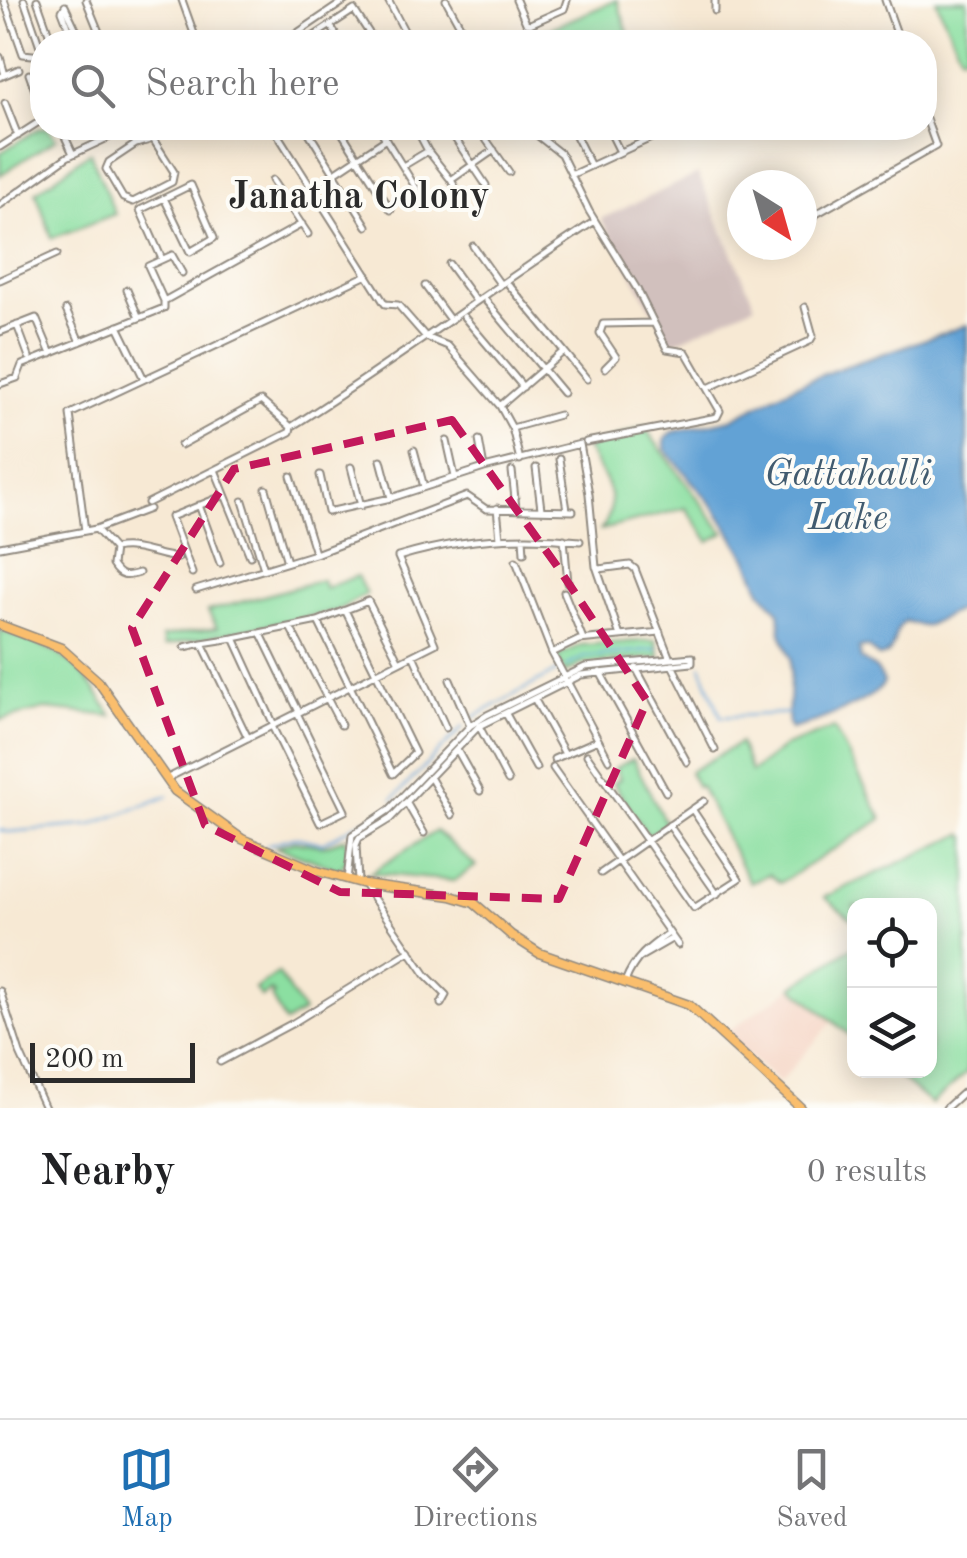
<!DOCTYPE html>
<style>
body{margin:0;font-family:"Old Standard TT",serif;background:#f2f2f2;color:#202124}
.controls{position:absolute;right:30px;bottom:30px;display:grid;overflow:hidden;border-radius:20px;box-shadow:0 5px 25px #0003}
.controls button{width:90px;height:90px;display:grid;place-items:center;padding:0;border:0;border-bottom:2px solid #e0e0e0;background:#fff;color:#202124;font:50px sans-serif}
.compass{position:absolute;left:727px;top:170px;width:90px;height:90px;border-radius:50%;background:#fff;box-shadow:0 5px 25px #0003;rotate:143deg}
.scale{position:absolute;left:30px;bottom:25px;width:165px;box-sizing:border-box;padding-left:10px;border:5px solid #2b2b2b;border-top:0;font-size:28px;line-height:35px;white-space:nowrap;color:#2b2b2b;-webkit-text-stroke:8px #fdfcf7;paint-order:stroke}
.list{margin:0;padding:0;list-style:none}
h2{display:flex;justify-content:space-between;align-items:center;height:130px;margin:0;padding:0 40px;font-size:42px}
h2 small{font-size:32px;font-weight:400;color:#757577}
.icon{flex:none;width:55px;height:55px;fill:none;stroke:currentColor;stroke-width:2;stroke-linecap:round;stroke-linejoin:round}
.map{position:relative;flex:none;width:967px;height:1108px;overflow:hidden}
.search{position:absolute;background:#fff;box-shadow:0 5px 25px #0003;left:30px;right:30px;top:30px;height:110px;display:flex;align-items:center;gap:25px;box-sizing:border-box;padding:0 35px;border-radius:40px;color:#757577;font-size:38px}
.sheet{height:310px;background:#fff}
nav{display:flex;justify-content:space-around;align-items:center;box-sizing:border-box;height:140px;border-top:2px solid #e0e0e0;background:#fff;font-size:28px;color:#757577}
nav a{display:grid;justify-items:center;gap:5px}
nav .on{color:#1f6fb2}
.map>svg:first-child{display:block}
</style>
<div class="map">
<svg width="967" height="1108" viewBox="0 0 967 1108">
<rect width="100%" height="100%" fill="#fdfcf7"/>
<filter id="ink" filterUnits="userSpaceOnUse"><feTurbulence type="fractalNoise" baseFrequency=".01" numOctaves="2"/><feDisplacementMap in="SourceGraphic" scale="20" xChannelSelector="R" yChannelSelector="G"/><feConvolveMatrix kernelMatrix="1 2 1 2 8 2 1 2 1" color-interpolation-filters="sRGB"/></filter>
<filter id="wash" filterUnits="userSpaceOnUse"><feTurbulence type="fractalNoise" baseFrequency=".0048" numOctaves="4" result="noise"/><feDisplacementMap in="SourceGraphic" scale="40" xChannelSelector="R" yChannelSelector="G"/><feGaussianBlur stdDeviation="2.25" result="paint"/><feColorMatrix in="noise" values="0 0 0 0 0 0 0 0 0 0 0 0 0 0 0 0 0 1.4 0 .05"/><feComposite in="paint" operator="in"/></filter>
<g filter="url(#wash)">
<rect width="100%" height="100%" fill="#f7e9d4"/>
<!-- built -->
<path fill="#f5d3c2" d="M793,987L833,1021L779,1083L724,1034Z"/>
<!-- industrial -->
<path fill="#d1c0bd" d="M698,174L755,305L671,344L601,219Z"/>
<!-- green -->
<path fill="#8bdfa1" stroke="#5b8566" stroke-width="2.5" d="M617,0L631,42H518Z
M936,0H967V53L961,56Z
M48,128L56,139L0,175V153L38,129Z
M90,152L115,214L52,238L36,192Z
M644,427L724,533L709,541L686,508L601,530C624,499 602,476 586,448Z
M357,576L366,594L336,611L164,646L162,637L217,628L208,611L322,580L325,588Z
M0,630C63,651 77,659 112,716L45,709L0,720Z
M656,640L660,657L583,664L565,673L557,656L581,645Z
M834,728L882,819L780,883L769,874L750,883L700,786L697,787L689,772L740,743L751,772L785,746Z
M633,759L666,824L648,836L613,783L620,779L615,768Z
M436,831L476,866L454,881L370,873Z
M963,834L967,837V1073L931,1104L892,1071L930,1070V906H854V921L824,897Z
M346,838L349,855L340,870L276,847L294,841L323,846Z
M854,946V1039L793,987Z
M278,973L303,1012L285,1023L271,997L274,995L271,991L261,997L255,989Z"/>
<!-- water -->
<path fill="#62a2d5" stroke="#466680" stroke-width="2.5" d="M967,325V606L927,625L921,626L905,621C890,632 898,655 879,657L867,647L859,648L861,659L876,669L884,682C878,700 811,724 791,729L788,724L791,659L781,633L779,612L761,591L748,560L717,511L665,449V439L673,432L731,419L794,386L835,370Z"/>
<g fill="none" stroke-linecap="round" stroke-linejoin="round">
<!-- stream -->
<path stroke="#62a2d5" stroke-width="2.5" d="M567,666L584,657L657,649
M701,666L721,717L789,713
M474,717L557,671
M393,799L463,727
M0,830L8,832L91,825L168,796
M267,845L294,837L322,843L365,820"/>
</g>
</g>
<g filter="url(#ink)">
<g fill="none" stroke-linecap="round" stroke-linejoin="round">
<!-- minor casing -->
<g stroke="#918a80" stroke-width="9">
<path id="minor" d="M4,0L23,54L42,56
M24,0L42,52
M37,0L52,42
M86,0L103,42
M182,0L197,42
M388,0L410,42
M446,0L469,42
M516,0L526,23L530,24L564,9L567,0
M885,0L900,42
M715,11V0
M330,25L341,42
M74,42L62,11L65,6L82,42
M284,42L346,0
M305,42L354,10L375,42
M0,57L5,75
M29,74L42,110
M0,77L19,69
M5,103L18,136
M61,128L73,154
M129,128L136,144L109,162L106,169L123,198L133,202L172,182L174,172L153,139L136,144
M137,128L143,141
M306,128L367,226
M339,128L391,210
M379,128L419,193
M448,128L486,185
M478,128L509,172
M528,128L561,154L589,211L637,289L667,349L686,352L720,411L717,417L586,442
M572,128L591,166
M608,128L620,152
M641,128L647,140
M276,132L385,304L398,305L426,337L448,346L500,406L512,428
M0,147L42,120
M428,151L451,180L494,150
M403,166L428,151L418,132L421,128
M571,175L673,128
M272,180L308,234
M451,180L461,197
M288,204L386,139
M0,205L67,157L129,128
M809,218L936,146L924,113
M473,246L500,284
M162,259L140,210L191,185L214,238L190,252L164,198
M449,264L476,301
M0,280L57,254
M425,286L450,320
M127,290L139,318
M164,301L148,266L172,255L182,273
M486,301L563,393
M66,310L80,342
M464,317L523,387
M17,325L29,357
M118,326L144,379
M0,332L36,318L51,354
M564,351L587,379
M605,368L616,357L600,333L603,324L654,323
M0,384L17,378L22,365L164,308V301L302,224
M708,388L810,341L813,336L805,307
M500,406L564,351L509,285
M479,440L484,468
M447,441L455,477
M181,445L261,401L291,427
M414,450L424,487
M559,459L567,510
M381,460L391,498
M520,460L512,428L559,415
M351,467L361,506
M536,468L541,509
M215,470L250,556
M512,471L516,508
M320,475L328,512L391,498L484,468L580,444L589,494L596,567L599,569L630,565L635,569L670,659
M291,476L315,553
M266,489L287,562
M243,501L264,569
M148,503L290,432L291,427C395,362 492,288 595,221
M199,505L220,563
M497,508L500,538
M96,529L114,549C136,544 156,556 178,558
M85,531L70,414L367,275
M523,538L524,553
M564,539L568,583
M0,547L96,529L149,509
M114,549L112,565C120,578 126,577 139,573
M516,561L552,653L609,760
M597,569L620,636
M192,573L171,517L225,495
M196,590L318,553L467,496L486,509L573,511
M564,592L583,639
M318,621L393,774L415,753L345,610
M290,627L341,725
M261,634L299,712
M234,638L202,643L248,738
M185,647L202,643
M552,653L579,640L660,632
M413,655L446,728
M672,665L715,750
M636,668L687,762
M600,672L666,792
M450,680L470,726
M535,700L565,754
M506,714L536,768
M274,725L234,638L318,621L368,601L399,662
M272,726L320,823L345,811L297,713
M479,726L508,781
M457,750L480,791
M587,755L694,908L739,879L692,809
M554,759L598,740
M553,768L678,945
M430,777L452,815
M166,779L435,644L398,557C458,539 519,534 580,541
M406,802L424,833
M669,825L717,894
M601,873L704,801
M347,880L352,835L389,810L470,726L487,715L585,667L692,657V663L581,675L479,726L390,819L359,838L356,845L358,882
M365,886L426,975L446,995L441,1004
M640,957L673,938
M625,982C634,958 649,947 669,933
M0,991L20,1053L45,1108
M220,1062L293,1023L410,951
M946,1108L967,1089"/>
</g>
<!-- major casing -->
<g stroke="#918a80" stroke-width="11">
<path id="major" d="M0,625L61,648L98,681L175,791L242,839L317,871L364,884L451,896L474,903L511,935L539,953L689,1005L801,1108"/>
</g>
<!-- minor -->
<use href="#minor" stroke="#fff" stroke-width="5"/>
<!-- major -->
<use href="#major" stroke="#fabe6d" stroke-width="8"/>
</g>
</g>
<!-- marked area -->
<path fill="none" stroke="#c2185b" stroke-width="8" stroke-dasharray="20 12" stroke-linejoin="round" d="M452,420L557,566L647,701L559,899L340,892L205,825L132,628L234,469Z"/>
<g text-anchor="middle" stroke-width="8" stroke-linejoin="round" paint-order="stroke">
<!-- neighbourhood labels -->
<g font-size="38" font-weight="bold" fill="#2b2b2b" stroke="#fdfcf7">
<text x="359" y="208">Janatha Colony</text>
</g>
<!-- water labels -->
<g font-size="38" font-style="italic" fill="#415b6f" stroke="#fdfcf7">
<text x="848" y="485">Gattahalli<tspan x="848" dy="44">Lake</tspan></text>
</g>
</g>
</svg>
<div class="controls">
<button><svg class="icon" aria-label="locate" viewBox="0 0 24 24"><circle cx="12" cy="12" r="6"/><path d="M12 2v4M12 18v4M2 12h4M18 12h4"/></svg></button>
<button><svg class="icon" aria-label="layers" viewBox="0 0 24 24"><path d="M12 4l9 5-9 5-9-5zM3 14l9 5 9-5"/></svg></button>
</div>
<svg class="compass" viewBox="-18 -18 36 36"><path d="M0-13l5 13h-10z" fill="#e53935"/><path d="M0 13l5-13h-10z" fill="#757577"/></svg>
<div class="scale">200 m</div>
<div class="search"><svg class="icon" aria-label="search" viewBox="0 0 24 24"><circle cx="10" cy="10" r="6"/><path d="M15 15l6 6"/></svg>Search here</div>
</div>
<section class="sheet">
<h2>Nearby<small>0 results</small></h2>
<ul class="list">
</ul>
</section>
<nav>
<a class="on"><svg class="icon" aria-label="map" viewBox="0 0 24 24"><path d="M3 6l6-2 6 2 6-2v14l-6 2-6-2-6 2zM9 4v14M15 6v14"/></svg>Map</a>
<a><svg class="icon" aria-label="directions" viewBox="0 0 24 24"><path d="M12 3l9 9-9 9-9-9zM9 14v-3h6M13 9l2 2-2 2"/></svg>Directions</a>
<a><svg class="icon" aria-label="saved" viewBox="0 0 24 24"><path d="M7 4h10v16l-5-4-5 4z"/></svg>Saved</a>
</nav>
